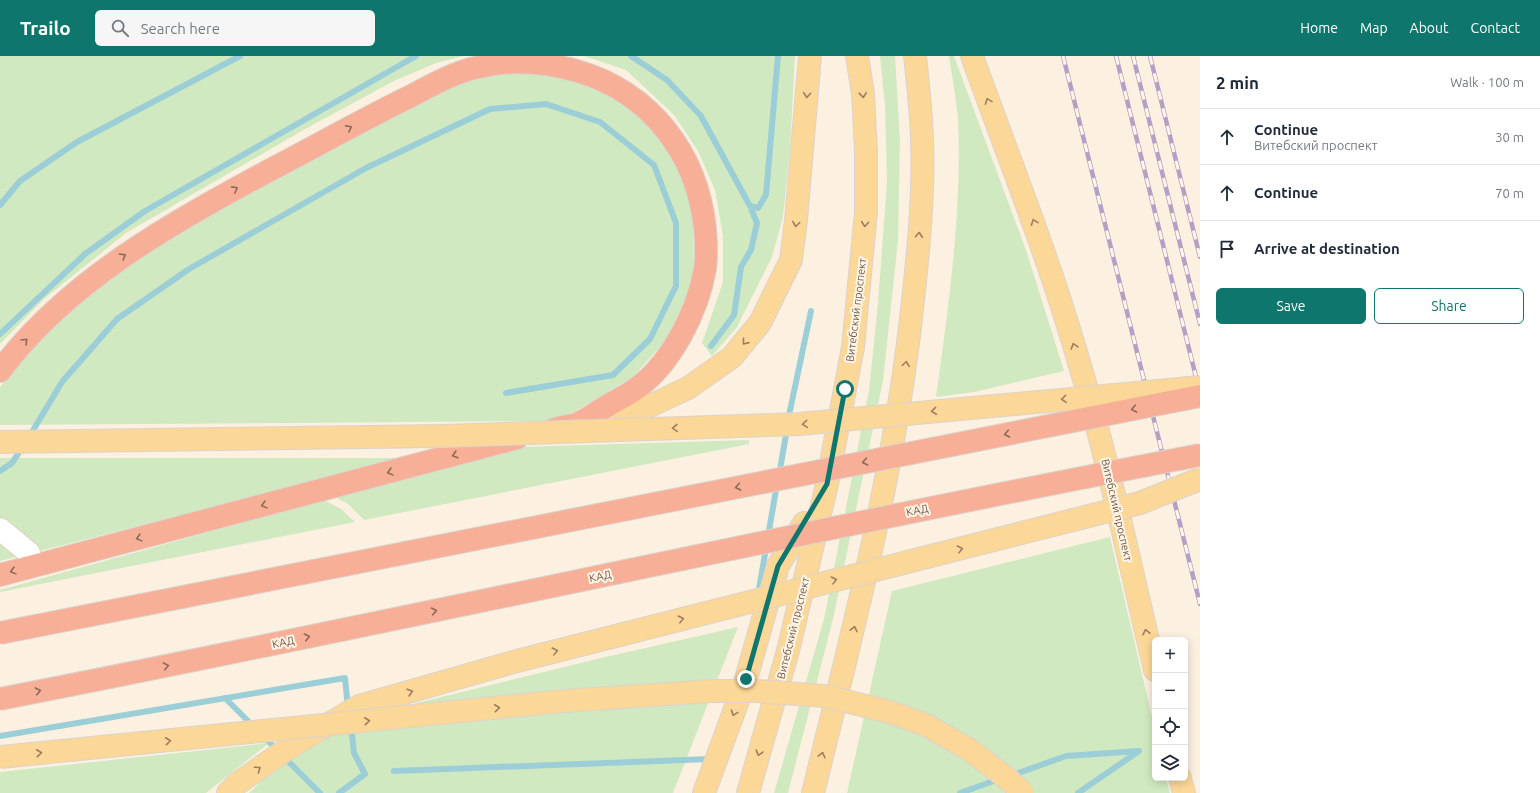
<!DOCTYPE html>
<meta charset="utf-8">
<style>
body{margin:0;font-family:Ubuntu,sans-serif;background:#f6f6f7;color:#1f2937}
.controls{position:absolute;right:12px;bottom:12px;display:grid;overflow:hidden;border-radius:6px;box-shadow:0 2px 10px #0003}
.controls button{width:36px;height:36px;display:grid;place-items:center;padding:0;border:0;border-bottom:1px solid #e0e1e3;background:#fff;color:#1f2937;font:20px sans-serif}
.stop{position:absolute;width:12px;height:12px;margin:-9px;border:3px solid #0f766e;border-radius:50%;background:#fff}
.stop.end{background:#0f766e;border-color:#fff;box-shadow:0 1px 4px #0008}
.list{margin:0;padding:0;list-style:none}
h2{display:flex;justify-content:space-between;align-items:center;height:52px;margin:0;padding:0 16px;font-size:17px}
h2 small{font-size:13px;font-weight:400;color:#747a83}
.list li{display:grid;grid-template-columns:26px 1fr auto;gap:12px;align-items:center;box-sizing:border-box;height:56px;padding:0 16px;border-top:1px solid #e0e1e3}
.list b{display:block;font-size:15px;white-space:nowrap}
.list p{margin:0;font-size:13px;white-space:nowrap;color:#747a83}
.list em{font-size:13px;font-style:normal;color:#747a83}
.actions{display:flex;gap:8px;padding:12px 16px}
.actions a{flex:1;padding:9px 0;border:1px solid #0f766e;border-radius:6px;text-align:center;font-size:14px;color:#0f766e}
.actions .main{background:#0f766e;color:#fff}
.icon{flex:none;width:22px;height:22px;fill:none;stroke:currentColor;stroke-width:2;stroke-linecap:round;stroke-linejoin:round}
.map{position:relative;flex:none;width:1200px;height:737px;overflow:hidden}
header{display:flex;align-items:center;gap:24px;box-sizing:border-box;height:56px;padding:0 20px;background:#0f766e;color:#fff}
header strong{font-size:19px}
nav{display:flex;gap:22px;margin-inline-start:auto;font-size:14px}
.search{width:280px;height:36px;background:#f6f6f7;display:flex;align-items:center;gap:10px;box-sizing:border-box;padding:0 14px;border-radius:6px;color:#747a83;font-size:15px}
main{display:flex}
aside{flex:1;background:#fff}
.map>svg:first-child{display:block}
</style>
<header>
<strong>Trailo</strong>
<div class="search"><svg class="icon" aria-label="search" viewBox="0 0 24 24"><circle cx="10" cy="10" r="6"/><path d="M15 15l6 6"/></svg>Search here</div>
<nav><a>Home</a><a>Map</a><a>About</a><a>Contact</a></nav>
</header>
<main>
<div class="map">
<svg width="1200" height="737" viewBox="0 0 1200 737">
<rect width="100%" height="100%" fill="#fcf1e1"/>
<!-- green -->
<path fill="#d1e9c0" d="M0,0H463L436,7L394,25L307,72L126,177L44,243L0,288Z
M584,0H795L790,93L783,161L772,201L737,271L712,300L702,287L723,226V180L715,134L698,95L674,59L626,14Z
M880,0H895L900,84L898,185L883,325L833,563L788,737H774L824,563L869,334L878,247L887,126L885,50Z
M949,0H954L1027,197L1064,315L974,336L936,341C949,248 962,156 958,63C956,42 952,21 949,0Z
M488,17H553L602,35L634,55L673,97L688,136L693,168L694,212L687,243L667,283L633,321L558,365L0,369V331L22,301L52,270L128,207L223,151L459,24Z
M749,384V388L364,464L348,448L335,441L518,391Z
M0,402H407L0,505Z
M324,444L341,453L355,466L0,536V534Z
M1110,481L1155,674V722H1166L1170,737H847L892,535Z
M738,571L673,737H249L283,704L320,683L392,653L601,602Z
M269,687L206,737H0V716Z"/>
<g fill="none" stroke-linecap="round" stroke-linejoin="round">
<!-- stream -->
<path stroke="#9cced7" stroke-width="6" d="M631,0L667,24L701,60L750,150L757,167L751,194L741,211L734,259L711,290
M0,149L20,125L77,86L240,0
M750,150L758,152L766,139L778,0
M0,278L85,198L145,155L416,0
M788,364L811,255
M29,381L62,326L117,263L189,213L366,112L490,53L546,48L600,66L654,109L676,167V230L650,283L613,319L506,337
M0,415L12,407L23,390
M779,419L787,373
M758,539L777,428
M225,642L254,671
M0,680L345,622L348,652
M263,680L320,737
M394,715L710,703
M1010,720L1066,700L1139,695L1078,737
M339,737L365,718L354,697L351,669
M960,737L999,723"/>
<!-- minor casing -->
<g stroke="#e0cebd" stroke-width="24">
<path id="minor" d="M0,473L29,497"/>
</g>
<!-- major casing -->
<g stroke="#dbd3cf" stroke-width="24">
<path id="major" d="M972,0C1006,95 1044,189 1073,286C1106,394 1129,504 1155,614
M586,365L652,349L688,332L732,301L760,267L791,204L796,164L810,0
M1180,722L1184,737
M228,737L238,727L290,691L359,650L517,605
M704,737L746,623L778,510L804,467
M748,737L789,591L827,428L853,291L866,156V96L863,38L857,0
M813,737C853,574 896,411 913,244C919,190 924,136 922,82C921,55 918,27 915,0"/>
</g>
<!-- highway casing -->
<g stroke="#dbd3cf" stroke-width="24">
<path id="highway" d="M0,315C68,224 172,167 270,114C316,90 362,64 409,41C432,29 454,16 479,11C511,3 545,6 577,15C650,36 697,97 705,172C706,185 707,200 705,213C698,254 672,307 637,332C628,339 617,344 607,350C597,356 587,363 577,368C570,370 561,371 554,373
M0,519L517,382"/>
</g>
<!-- minor -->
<use href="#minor" stroke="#fff" stroke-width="22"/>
<!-- major -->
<use href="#major" stroke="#fbd798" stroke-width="22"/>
<!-- highway -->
<use href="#highway" stroke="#f7b097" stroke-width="22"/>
<!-- rail casing -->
<g stroke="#b4a0c5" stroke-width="4.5">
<path id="rail" d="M1063,0L1200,548
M1116,0L1200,337
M1133,0L1200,268
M1150,0L1200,201"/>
</g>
<!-- rail -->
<use href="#rail" stroke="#fff6e7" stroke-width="3" stroke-dasharray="9" stroke-linecap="butt"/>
<!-- major-bridge casing -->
<g stroke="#dbd3cf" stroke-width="24" stroke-linecap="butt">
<path id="major-bridge" d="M0,386L443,380L799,368L1200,331
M517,605L1140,447L1200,423
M0,701L563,645L712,635H757L825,640L890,656L926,669L970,694L1009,724L1023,737"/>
</g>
<!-- highway-bridge casing -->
<g stroke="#dbd3cf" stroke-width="24" stroke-linecap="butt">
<path id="highway-bridge" d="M0,577L1200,340
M0,643C401,565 799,475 1200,399"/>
</g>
<!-- major-bridge -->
<use href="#major-bridge" stroke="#fbd798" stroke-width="22"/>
<!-- highway-bridge -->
<use href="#highway-bridge" stroke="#f7b097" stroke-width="22"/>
</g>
<!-- one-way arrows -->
<defs><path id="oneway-chevron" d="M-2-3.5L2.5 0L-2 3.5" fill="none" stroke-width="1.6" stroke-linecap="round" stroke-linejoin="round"/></defs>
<g stroke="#9c7d60">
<use href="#oneway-chevron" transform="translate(807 39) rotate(95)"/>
<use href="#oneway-chevron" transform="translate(863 39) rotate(84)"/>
<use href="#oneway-chevron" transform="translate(988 45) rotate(-111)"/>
<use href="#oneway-chevron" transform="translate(1034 166) rotate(-111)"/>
<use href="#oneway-chevron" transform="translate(796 168) rotate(98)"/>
<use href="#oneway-chevron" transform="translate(865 168) rotate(95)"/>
<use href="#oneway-chevron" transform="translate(919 179) rotate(-86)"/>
<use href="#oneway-chevron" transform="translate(745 286) rotate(129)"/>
<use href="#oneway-chevron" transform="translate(1074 290) rotate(-106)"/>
<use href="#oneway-chevron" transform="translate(906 308) rotate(-82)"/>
<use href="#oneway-chevron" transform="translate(1064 343) rotate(175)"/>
<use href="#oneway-chevron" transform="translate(934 355) rotate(174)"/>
<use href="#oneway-chevron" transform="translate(805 368) rotate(175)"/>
<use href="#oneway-chevron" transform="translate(675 372) rotate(178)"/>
<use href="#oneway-chevron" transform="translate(960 493) rotate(-14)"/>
<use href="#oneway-chevron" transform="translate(834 524) rotate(-14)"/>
<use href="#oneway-chevron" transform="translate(681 563) rotate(-14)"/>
<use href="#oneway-chevron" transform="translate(854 573) rotate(-78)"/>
<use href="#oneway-chevron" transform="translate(1146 576) rotate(-103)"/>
<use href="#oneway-chevron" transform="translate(555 595) rotate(-14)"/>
<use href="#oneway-chevron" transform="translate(410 636) rotate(-16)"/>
<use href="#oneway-chevron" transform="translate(497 652) rotate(-6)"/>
<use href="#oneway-chevron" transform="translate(734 657) rotate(110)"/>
<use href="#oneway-chevron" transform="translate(367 665) rotate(-6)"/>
<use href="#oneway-chevron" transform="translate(168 685) rotate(-6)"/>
<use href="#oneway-chevron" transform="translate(39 697) rotate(-6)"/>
<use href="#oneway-chevron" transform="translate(759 697) rotate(106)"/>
<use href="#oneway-chevron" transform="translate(822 699) rotate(-76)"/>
<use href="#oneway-chevron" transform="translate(258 713) rotate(-35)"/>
</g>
<g stroke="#8d6958">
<use href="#oneway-chevron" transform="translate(349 72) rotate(-28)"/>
<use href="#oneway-chevron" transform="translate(235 133) rotate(-28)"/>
<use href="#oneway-chevron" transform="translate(123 200) rotate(-32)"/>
<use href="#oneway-chevron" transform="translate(25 285) rotate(-46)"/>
<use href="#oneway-chevron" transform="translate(1134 353) rotate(169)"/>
<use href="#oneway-chevron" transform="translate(1007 378) rotate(169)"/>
<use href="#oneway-chevron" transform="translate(455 399) rotate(164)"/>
<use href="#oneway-chevron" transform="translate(865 406) rotate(169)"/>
<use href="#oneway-chevron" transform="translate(390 416) rotate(165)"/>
<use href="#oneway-chevron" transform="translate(738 431) rotate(169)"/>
<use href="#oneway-chevron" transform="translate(264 449) rotate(165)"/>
<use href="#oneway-chevron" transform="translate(139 482) rotate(165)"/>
<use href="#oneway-chevron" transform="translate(13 515) rotate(165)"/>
<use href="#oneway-chevron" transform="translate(434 555) rotate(-12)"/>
<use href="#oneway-chevron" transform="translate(307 581) rotate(-12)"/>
<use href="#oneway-chevron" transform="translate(166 610) rotate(-11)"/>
<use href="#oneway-chevron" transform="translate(38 635) rotate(-11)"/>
</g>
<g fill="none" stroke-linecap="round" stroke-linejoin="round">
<!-- route -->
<path stroke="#0f766e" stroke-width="5" d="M746,623L778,510L827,428L845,333"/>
</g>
<g text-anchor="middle" stroke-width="4" stroke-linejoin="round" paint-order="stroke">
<!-- street labels -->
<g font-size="11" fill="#735748" stroke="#fff6e7">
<text transform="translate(856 254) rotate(-83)" y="4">Витебский проспект</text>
<text transform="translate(917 454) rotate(-12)" y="4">КАД</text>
<text transform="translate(1117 454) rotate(77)" y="4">Витебский проспект</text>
<text transform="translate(600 520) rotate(-12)" y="4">КАД</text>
<text transform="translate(793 572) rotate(-76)" y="4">Витебский проспект</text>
<text transform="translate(283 586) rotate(-12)" y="4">КАД</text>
</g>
</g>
</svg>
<div class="controls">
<button>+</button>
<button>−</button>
<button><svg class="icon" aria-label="locate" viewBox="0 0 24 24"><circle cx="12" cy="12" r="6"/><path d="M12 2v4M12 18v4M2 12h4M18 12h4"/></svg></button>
<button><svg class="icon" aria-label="layers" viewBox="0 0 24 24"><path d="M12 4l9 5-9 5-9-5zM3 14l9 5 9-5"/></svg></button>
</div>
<div class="stop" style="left:845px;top:333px"></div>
<div class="stop end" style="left:746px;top:623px"></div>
</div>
<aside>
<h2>2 min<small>Walk · 100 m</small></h2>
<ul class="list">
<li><svg class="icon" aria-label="ahead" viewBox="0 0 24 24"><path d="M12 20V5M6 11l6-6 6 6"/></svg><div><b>Continue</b><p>Витебский проспект</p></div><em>30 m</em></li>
<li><svg class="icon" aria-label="ahead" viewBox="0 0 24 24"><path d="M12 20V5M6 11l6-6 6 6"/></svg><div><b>Continue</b></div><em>70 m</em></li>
<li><svg class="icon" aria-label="arrive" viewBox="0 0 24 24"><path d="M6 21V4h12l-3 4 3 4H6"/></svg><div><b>Arrive at destination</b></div></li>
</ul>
<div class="actions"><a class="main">Save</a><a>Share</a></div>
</aside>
</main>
